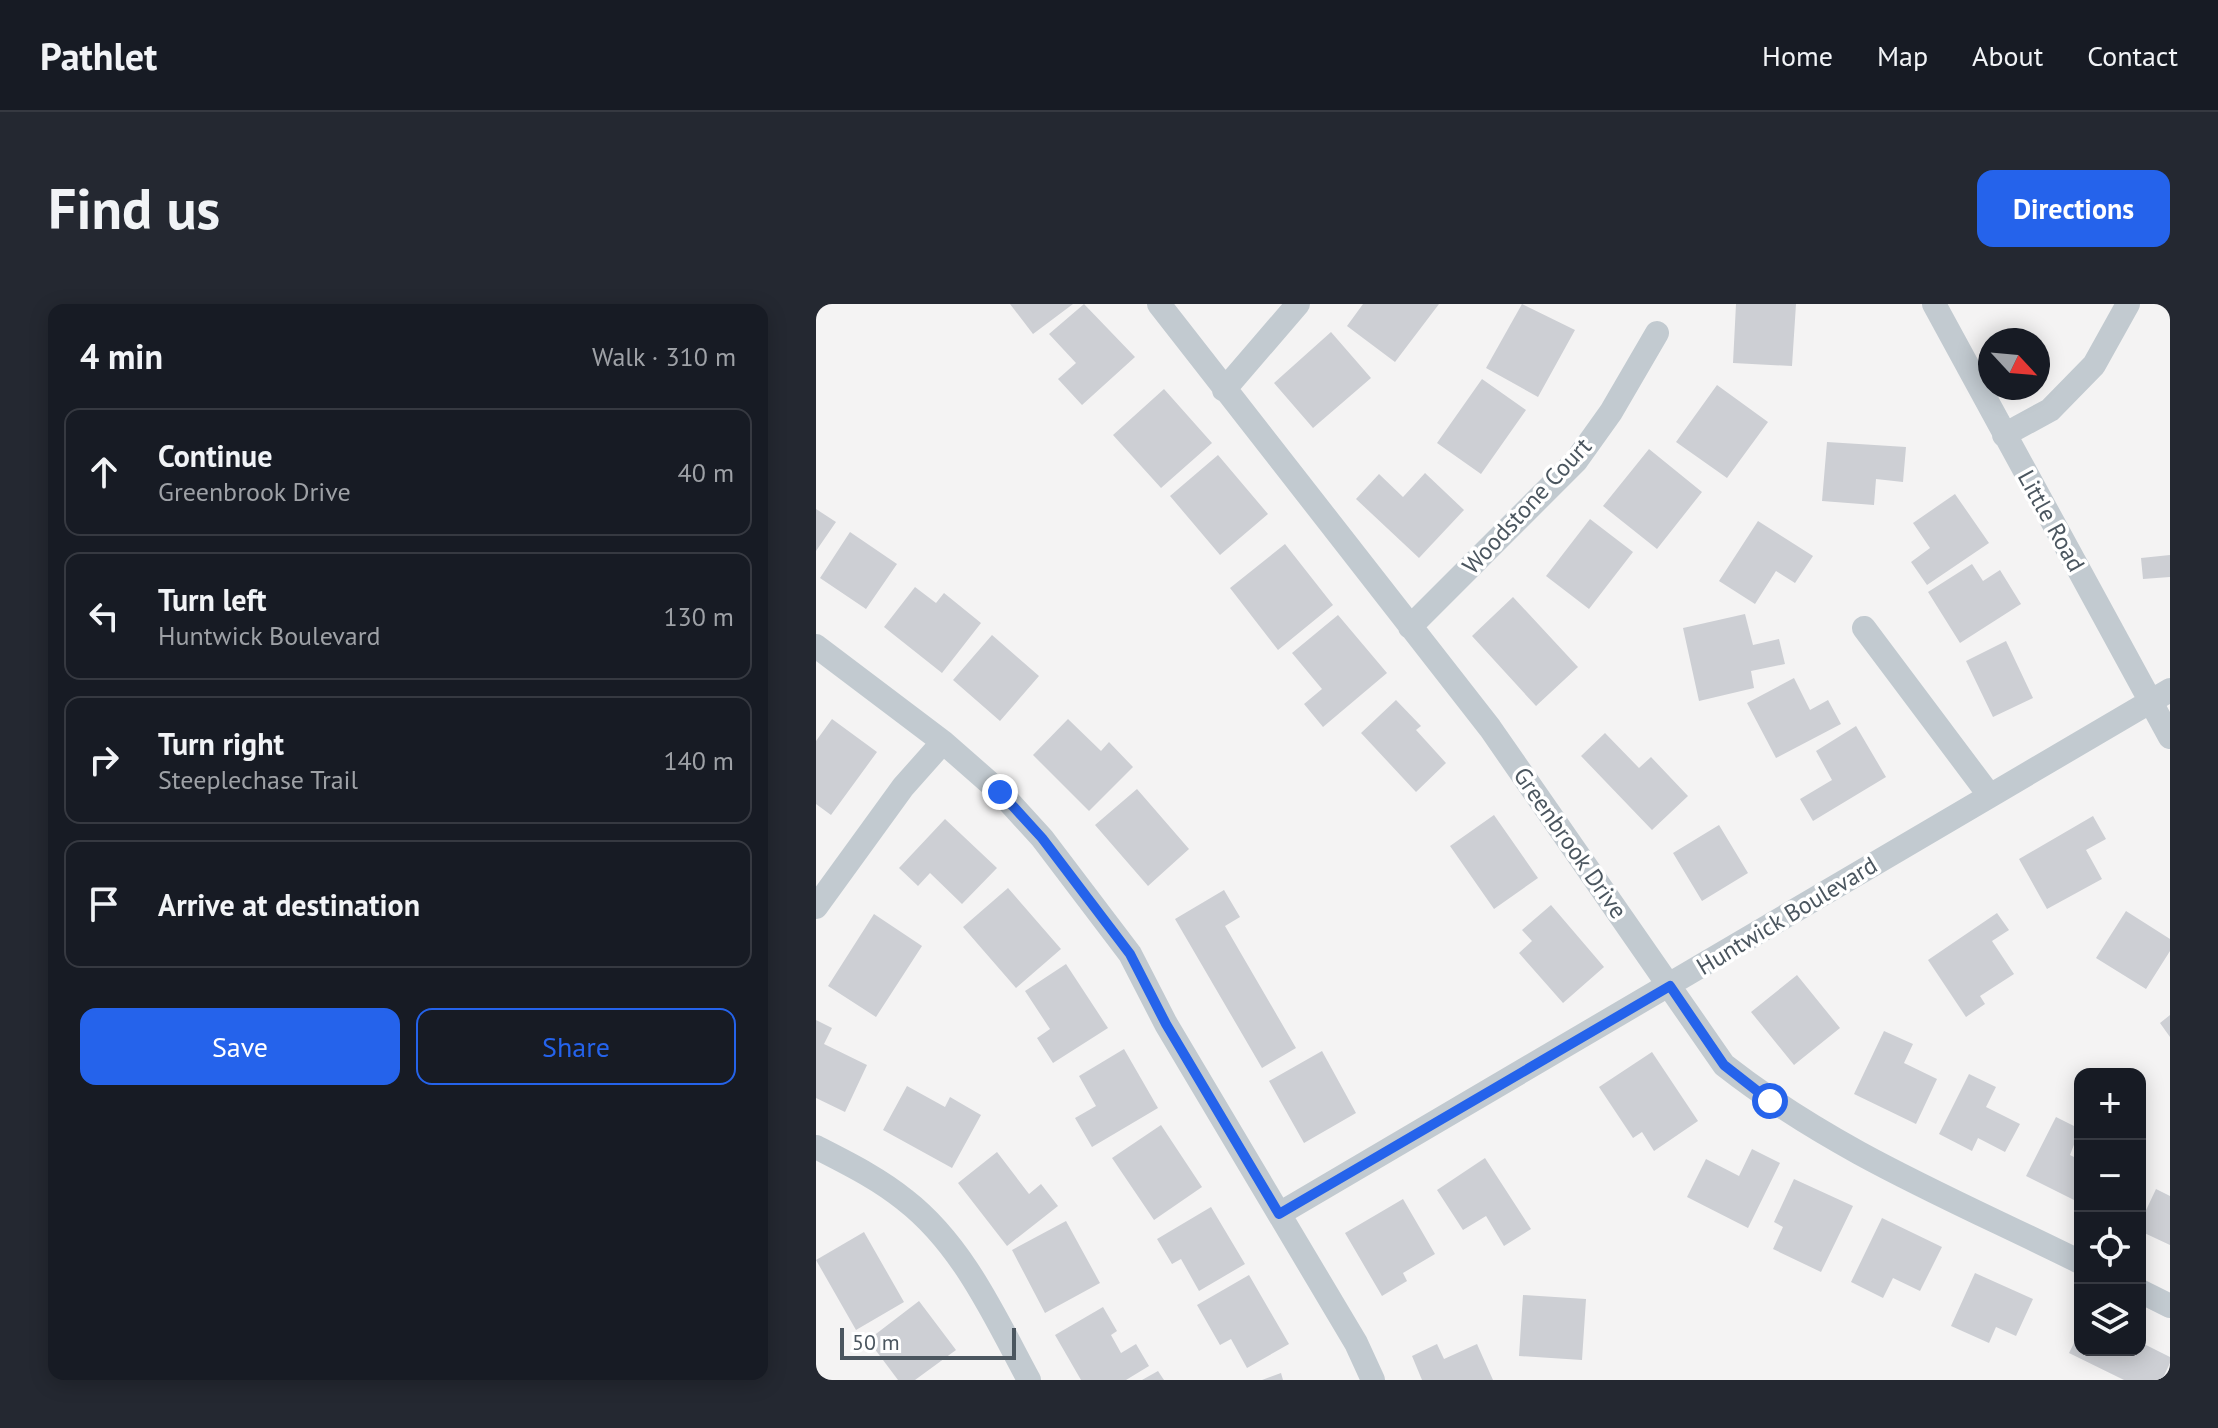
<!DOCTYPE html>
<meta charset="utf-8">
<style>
body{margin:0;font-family:"PT Sans",sans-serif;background:#242831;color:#f1f3f6}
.controls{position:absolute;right:24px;bottom:24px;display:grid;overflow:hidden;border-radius:16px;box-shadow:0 4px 20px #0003}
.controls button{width:72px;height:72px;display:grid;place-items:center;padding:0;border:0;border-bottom:2px solid #363941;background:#171b24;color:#f1f3f6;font:40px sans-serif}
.compass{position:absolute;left:1162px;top:24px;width:72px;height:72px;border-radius:50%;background:#171b24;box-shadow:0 4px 20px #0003;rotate:116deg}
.scale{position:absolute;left:24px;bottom:20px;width:176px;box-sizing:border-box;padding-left:8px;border:4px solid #4b565f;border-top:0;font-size:22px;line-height:28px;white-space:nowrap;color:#4b565f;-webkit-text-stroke:6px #fff;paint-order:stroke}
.stop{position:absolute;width:24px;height:24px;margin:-18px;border:6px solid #2563eb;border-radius:50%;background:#fff}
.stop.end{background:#2563eb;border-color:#fff;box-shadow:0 2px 8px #0008}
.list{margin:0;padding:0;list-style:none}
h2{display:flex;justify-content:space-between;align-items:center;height:104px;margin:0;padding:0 32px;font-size:34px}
h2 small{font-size:26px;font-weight:400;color:#9ea1a6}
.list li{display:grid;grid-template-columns:52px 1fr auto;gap:24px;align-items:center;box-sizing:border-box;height:128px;margin:0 16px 16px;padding:0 16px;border:2px solid #363941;border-radius:16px}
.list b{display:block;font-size:30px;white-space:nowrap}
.list p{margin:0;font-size:26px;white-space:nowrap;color:#9ea1a6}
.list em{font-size:26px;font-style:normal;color:#9ea1a6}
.actions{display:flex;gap:16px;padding:24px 32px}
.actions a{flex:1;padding:18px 0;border:2px solid #2563eb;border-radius:16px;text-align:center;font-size:28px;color:#2563eb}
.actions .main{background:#2563eb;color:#fff}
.icon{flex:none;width:44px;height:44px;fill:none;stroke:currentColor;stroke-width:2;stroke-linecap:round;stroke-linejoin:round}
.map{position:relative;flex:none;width:1354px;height:1076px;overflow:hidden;border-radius:16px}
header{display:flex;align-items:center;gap:48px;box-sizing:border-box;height:112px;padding:0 40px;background:#171b24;border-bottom:2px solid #363941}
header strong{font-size:38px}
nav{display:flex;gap:44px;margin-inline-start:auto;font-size:28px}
.intro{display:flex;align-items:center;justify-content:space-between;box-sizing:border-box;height:192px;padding:0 48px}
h1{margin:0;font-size:56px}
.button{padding:20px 36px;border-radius:16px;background:#2563eb;color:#fff;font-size:28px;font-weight:700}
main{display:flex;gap:48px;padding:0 48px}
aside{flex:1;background:#171b24;border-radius:16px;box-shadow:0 4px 20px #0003}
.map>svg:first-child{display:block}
</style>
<header>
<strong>Pathlet</strong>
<nav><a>Home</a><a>Map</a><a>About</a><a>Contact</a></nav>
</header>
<div class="intro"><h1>Find us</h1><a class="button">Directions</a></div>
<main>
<aside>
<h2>4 min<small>Walk · 310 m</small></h2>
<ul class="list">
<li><svg class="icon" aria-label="ahead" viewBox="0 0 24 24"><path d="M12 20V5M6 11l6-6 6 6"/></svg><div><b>Continue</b><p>Greenbrook Drive</p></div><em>40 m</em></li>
<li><svg class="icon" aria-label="left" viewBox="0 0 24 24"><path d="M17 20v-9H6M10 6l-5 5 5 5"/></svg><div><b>Turn left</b><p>Huntwick Boulevard</p></div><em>130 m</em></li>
<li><svg class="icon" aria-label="right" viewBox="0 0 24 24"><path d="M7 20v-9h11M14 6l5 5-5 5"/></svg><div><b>Turn right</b><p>Steeplechase Trail</p></div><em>140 m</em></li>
<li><svg class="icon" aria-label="arrive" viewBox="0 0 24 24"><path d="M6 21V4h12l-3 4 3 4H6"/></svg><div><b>Arrive at destination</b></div></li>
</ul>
<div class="actions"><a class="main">Save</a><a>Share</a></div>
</aside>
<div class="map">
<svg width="1354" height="1076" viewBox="0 0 1354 1076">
<rect width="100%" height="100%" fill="#f4f3f3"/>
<!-- building -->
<path fill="#cdcfd4" d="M194,0H257L217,30Z
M268,0L319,53L266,101L242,75L260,59L233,30Z
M547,0H623L579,58L531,22Z
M706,0L759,26L722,93L670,64Z
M920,0H980L976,62L917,59Z
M515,28L555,74L497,124L458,79Z
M666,75L710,106L665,170L621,139Z
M901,81L952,118L911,174L860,138Z
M348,85L396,139L345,184L297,131Z
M1011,138L1090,143L1087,178L1060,175L1058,201L1006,197Z
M833,145L886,188L841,245L787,202Z
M402,151L452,210L404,251L354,192Z
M609,169L648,206L603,254L540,195L563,170L587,193Z
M1139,190L1173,239L1111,281L1095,258L1114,244L1097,219Z
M0,205L20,218L0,247Z
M774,215L817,248L773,305L730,272Z
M942,217L997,252L979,279L960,267L939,300L903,277Z
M34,228L81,260L50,305L4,274Z
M469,240L517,301L462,346L414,284Z
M1354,251V273L1327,275L1325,254Z
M1156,260L1167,277L1184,266L1205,300L1144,339L1112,288Z
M99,283L120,299L128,289L165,319L126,369L68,323Z
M697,293L762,363L720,402L656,332Z
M929,310L937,341L963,335L969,360L935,367L938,384L883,397L867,324Z
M522,311L571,369L507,423L488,400L506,385L476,349Z
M176,331L223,372L184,417L137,376Z
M1190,337L1217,394L1177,413L1150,357Z
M978,374L994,406L1012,396L1025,420L960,454L931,399Z
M580,396L605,422L600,426L630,459L600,488L545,429Z
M16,415L61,448L15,511L0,500V437Z
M252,415L285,447L293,438L317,463L273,507L217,451Z
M1040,422L1070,473L997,517L984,495L1016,476L1000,447Z
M789,429L823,464L835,453L872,492L836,526L765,452Z
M321,485L373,545L332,582L279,521Z
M678,511L722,574L678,605L634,542Z
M1277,512L1290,535L1270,546L1286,575L1231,605L1203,555Z
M129,515L181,564L146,600L114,569L102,582L83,564Z
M903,521L932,569L886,597L857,549Z
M192,584L245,645L200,684L147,623Z
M408,586L424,613L409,622L480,744L446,764L359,615Z
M735,601L788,663L747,699L703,649L716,637L706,626Z
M1310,607L1354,635V647L1330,685L1280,654Z
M1181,609L1193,626L1176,637L1198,670L1164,692L1169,700L1150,713L1112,656Z
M58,610L106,642L60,713L12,682Z
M250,660L292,724L237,759L221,734L234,725L209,687Z
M981,671L1024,724L978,761L935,708Z
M1354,711V733L1344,719Z
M0,716L16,724L8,740L51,761L29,808L0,794Z
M1068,727L1097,740L1088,759L1121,775L1100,820L1038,790Z
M308,745L342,804L276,843L259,814L280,802L263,772Z
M506,747L540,809L488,839L453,777Z
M836,748L882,817L838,847L826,828L817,834L783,783Z
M1153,770L1180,783L1170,803L1204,820L1189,848L1162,834L1156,847L1123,830Z
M91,782L129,803L134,793L165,811L136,864L67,826Z
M1240,813L1264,825L1254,851L1264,856V899L1210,872Z
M345,821L386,883L338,916L296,854Z
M936,845L964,859L932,924L871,893L890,855L923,872Z
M181,848L213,890L225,880L242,902L191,942L142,879Z
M669,854L715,925L688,942L670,912L647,926L621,886Z
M978,875L1037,902L1005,968L957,945L967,923L958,918Z
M1340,885L1354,892V941L1324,927V919Z
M587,895L619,950L587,969L591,977L566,992L529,929Z
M395,903L429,960L383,987L365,955L356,960L341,935Z
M1066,914L1126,943L1104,987L1077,974L1067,994L1035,978Z
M250,917L284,979L229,1009L196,946Z
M48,928L88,998L40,1026L0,956Z
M1159,969L1217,995L1200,1032L1180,1023L1173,1039L1135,1022Z
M433,971L473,1040L431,1064L415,1035L404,1041L381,1001Z
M707,991L770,995L766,1056L703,1052Z
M103,997L140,1046L99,1076H82L52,1036Z
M287,1003L301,1027L295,1031L305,1049L320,1040L333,1062L310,1076H265L239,1031Z
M1264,1027V1046H1324V1038L1354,1053V1059L1346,1076H1308L1253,1049Z
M621,1040L628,1055L661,1040L677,1076H606L596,1052Z
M342,1067L348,1076H326Z
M465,1069L467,1076H446Z"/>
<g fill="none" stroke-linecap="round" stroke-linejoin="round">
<!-- minor -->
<path stroke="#c2cad0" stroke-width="24" d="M343,0L674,424L908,761C1019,848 1139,896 1264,958
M1118,0L1354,433
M408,86L482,0
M1188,131L1234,106L1278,61L1312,0
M594,323L760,157L795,108L841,29
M1048,324L1174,492
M0,342L127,438L184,488L226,534L314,650L350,720L540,1039L557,1076
M0,603L87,483L127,438
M0,843C31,859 62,874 89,896C147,941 179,1013 213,1076
M463,910L1354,386
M1324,987L1354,1002"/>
</g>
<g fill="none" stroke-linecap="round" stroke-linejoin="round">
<!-- route -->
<path stroke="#2563eb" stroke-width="10" d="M184,488L226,534L314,650L350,720L463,910L854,682L908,761L954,797"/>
</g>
<g text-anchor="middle" stroke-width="7" stroke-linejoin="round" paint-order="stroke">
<!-- street labels -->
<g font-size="24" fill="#4b565f" stroke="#fff">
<text transform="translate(711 202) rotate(-47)" y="8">Woodstone Court</text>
<text transform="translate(1235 217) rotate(61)" y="8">Little Road</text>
<text transform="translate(754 539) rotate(55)" y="8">Greenbrook Drive</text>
<text transform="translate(971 612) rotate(-31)" y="8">Huntwick Boulevard</text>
</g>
</g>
</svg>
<div class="controls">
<button>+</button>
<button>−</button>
<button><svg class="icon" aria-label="locate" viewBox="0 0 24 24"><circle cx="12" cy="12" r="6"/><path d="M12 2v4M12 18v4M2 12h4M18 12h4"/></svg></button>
<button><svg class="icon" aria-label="layers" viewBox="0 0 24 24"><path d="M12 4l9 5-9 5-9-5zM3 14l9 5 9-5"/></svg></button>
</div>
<svg class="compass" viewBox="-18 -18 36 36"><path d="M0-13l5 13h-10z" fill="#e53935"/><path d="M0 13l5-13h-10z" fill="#9ea1a6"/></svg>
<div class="scale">50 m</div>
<div class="stop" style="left:954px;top:797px"></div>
<div class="stop end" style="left:184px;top:488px"></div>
</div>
</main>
